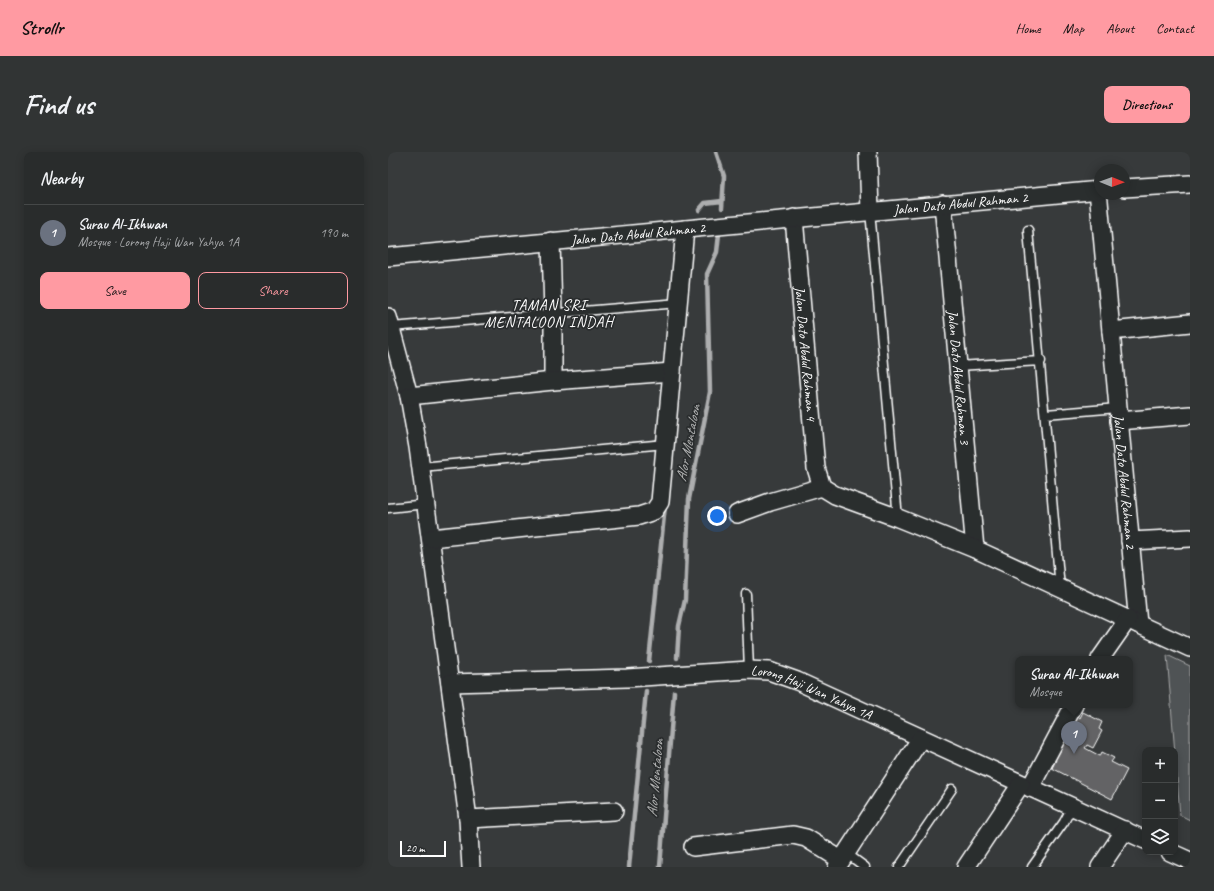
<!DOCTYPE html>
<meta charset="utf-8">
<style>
body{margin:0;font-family:Caveat,sans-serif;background:#313434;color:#f1f3f6}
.controls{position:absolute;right:12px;bottom:12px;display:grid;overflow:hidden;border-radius:8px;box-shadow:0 2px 10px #0003}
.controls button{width:36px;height:36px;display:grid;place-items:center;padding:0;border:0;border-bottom:1px solid #454848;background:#292c2c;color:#f1f3f6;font:20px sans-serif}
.compass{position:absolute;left:706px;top:12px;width:36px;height:36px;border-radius:50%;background:#292c2c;box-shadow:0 2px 10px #0003;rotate:91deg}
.scale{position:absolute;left:12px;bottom:10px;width:46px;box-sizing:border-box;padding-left:4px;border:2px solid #fff;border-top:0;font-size:11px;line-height:14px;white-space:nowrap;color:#fff;-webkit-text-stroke:3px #2a2d2e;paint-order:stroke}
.you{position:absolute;left:329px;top:364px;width:14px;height:14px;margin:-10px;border:3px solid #fff;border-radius:50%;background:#1a73e8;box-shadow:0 0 0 6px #1a73e833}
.badge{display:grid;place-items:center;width:26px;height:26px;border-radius:50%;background:#ff9aa2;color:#fff;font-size:13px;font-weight:700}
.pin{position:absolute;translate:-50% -33px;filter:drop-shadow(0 1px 2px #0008)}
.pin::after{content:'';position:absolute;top:21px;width:14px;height:12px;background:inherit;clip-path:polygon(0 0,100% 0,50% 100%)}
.popup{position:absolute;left:627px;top:504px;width:118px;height:52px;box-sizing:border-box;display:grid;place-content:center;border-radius:8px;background:#292c2c;filter:drop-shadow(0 1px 3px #0005);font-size:13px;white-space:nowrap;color:#a5a7a9}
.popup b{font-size:15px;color:#f1f3f6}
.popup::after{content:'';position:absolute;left:50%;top:100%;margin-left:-8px;border:8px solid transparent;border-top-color:#292c2c}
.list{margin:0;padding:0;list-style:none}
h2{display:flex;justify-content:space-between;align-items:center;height:52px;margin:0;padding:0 16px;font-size:17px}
h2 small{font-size:13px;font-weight:400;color:#a5a7a9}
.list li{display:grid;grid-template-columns:26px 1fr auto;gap:12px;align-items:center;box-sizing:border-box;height:56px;padding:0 16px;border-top:1px solid #454848}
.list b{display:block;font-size:15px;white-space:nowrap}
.list p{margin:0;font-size:13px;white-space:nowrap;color:#a5a7a9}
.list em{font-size:13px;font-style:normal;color:#a5a7a9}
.actions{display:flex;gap:8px;padding:12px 16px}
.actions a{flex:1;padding:9px 0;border:1px solid #ff9aa2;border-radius:8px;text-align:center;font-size:14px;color:#ff9aa2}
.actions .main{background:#ff9aa2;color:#111}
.icon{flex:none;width:22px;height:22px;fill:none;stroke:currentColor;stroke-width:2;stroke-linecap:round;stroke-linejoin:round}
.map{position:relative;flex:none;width:802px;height:715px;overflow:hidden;border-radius:8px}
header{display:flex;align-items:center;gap:24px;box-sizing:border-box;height:56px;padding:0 20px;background:#ff9aa2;color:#111}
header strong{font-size:19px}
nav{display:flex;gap:22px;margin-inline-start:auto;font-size:14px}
.intro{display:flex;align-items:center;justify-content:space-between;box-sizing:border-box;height:96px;padding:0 24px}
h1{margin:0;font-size:28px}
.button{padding:10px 18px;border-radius:8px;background:#ff9aa2;color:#111;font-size:14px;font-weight:700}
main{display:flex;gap:24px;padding:0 24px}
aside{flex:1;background:#292c2c;border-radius:8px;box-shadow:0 2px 10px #0003}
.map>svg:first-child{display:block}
</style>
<header>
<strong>Strollr</strong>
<nav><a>Home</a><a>Map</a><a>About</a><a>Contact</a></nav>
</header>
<div class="intro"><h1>Find us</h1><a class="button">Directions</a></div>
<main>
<aside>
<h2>Nearby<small></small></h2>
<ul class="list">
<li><span class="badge" style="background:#6b7280">1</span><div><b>Surau Al-Ikhwan</b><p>Mosque · Lorong Haji Wan Yahya 1A</p></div><em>190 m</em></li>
</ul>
<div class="actions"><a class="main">Save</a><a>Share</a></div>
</aside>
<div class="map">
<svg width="802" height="715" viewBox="0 0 802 715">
<rect width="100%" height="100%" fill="#373a3b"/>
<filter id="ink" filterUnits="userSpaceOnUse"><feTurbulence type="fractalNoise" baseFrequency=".025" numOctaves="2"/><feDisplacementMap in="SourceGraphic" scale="8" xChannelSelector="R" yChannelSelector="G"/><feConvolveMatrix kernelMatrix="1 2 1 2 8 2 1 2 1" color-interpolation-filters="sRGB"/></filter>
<g filter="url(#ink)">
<!-- green -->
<path fill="#505354" stroke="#a8a9aa" d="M779,503L802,514V668L792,663Z"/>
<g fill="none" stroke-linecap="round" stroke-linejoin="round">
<!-- stream -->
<path stroke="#adaeaf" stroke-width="4.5" d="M328,0L336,24L334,56
M311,58L317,51L334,49
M289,506L291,474L297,448L301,347L322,240L319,122L329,100L331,82
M261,509L277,354
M241,715L258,539
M272,715L286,540"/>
</g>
<!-- building -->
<path fill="#636465" stroke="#fff" d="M695,560L714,570L711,577L714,579L705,596L699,593L697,596L712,604L714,600L726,606L723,610L739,618L724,647L664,616L668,608L663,605L685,562L692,566Z"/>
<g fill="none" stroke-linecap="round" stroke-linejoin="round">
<!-- service casing -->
<g stroke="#fff" stroke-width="11">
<path id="service" d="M482,59L510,366
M640,78L672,436
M3,175L291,151
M570,214L653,209
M658,262L730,256
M33,315L277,292
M0,356L38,352
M358,442L361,518
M458,701L477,715
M511,715L564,637
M644,715L676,670L684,655"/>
</g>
<!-- minor casing -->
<g stroke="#fff" stroke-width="20">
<g id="minor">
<path d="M480,0L482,59"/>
<path d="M736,36L802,32"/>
<path id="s1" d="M710,38L750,472"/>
<path id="s2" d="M555,52L587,397"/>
<path id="s3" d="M406,66L428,316L434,335L447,343L510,366L587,397L802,496"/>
<path d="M163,89L165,162V229"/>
<path id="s4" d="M0,105L712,38"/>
<path d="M0,165L21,244L30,295L80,667L83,715"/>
<path d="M723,179L802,171"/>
<path d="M21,244L165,229L284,220"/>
<path d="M731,269L802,263"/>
<path d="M349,362L382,350L434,335"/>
<path d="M43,386L251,364L266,359L272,350L297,77"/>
<path d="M742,389L802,386"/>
<path d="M712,507L740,467"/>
<path id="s5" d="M62,531L239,526L361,518L381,519L409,529L757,688"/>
<path d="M642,636L686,553"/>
<path d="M80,667L226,659"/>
<path d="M305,695L405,683L418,686L453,708"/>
<path d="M782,700L802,709"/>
<path d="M449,715L533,586"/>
<path d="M578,715L633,632"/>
<path d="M712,715L737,678"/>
</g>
</g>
<!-- service -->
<use href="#service" stroke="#2a2d2e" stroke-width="8"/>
<!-- minor -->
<use href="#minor" stroke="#2a2d2e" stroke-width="17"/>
</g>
</g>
<g text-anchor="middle" stroke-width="3.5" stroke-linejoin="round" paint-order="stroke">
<!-- street labels -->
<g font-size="14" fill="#fff" stroke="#2a2d2e">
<text dy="5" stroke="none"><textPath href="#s4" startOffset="575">Jalan Dato Abdul Rahman 2</textPath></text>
<text dy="5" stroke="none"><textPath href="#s4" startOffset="251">Jalan Dato Abdul Rahman 2</textPath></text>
<text dy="5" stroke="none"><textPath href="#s3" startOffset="136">Jalan Dato Abdul Rahman 4</textPath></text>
<text dy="5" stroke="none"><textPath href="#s2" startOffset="174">Jalan Dato Abdul Rahman 3</textPath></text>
<text dy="5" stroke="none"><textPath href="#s1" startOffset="293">Jalan Dato Abdul Rahman 2</textPath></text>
<text dy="5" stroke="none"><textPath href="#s5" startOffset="366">Lorong Haji Wan Yahya 1A</textPath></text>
</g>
<!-- neighbourhood labels -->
<g font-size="15" letter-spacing="1" fill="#fff" stroke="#2a2d2e">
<text x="161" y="158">TAMAN SRI<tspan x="161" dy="17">MENTALOON INDAH</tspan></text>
</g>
<!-- water labels -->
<g font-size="15" font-style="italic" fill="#b4b5b5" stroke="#2a2d2e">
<text transform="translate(300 291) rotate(-79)" y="5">Alor Mentaloon</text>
<text transform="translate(267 626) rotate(-85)" y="5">Alor Mentaloon</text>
</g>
</g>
</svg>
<div class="controls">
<button>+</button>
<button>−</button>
<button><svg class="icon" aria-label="layers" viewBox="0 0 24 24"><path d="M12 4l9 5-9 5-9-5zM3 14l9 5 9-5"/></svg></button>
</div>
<svg class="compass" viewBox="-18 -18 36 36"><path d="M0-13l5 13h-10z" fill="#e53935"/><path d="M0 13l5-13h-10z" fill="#a5a7a9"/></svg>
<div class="scale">20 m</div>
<div class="you"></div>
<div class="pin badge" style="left:686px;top:602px;background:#6b7280">1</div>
<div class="popup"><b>Surau Al-Ikhwan</b>Mosque</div>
</div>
</main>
